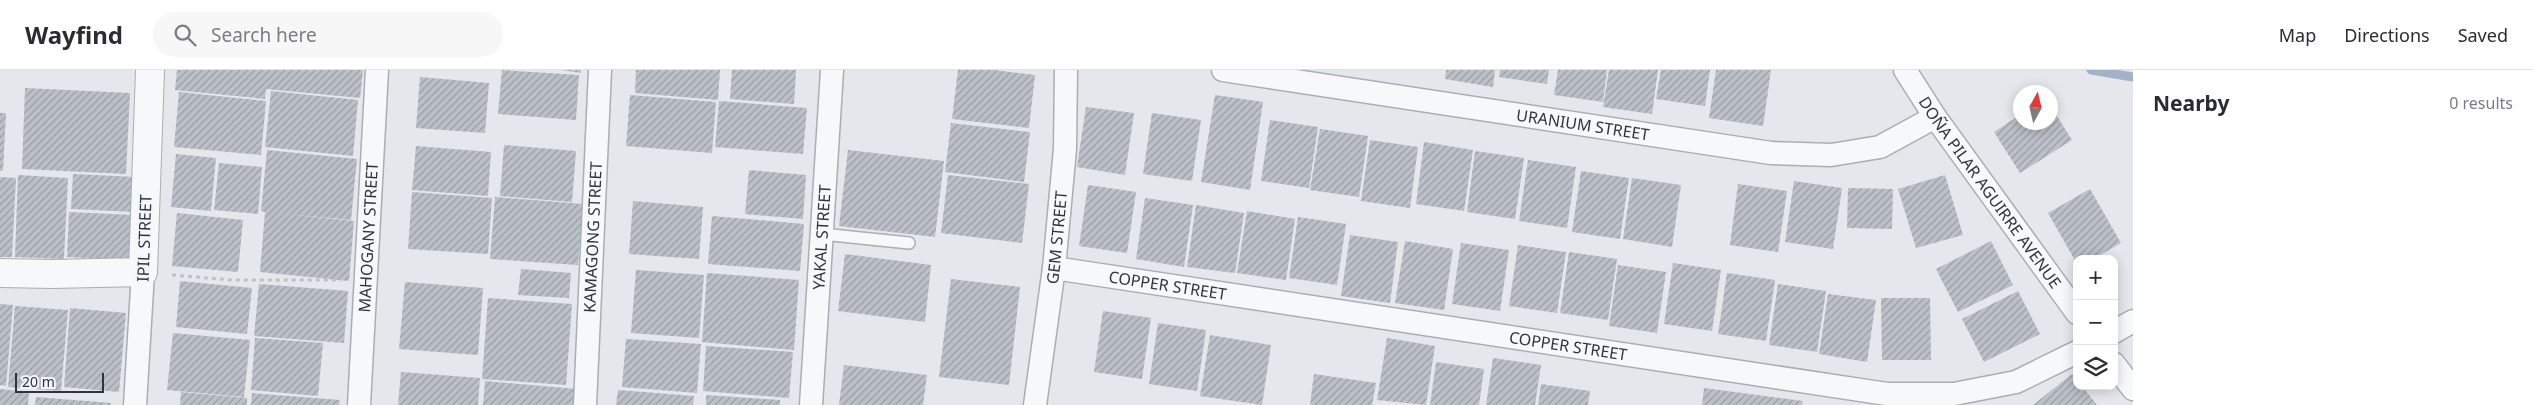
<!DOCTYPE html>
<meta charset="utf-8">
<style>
body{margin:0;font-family:"Noto Sans",sans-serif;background:#f7f7f7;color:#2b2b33}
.controls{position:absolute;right:15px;bottom:15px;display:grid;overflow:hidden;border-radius:10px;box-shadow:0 2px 12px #0003}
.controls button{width:45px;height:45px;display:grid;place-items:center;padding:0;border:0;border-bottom:1px solid #e1e1e2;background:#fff;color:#2b2b33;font:25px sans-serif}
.compass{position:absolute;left:2013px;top:15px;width:45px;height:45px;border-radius:50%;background:#fff;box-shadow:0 2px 12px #0003;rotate:8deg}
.scale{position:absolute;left:15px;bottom:12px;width:89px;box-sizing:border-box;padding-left:5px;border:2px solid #2d3443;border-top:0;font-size:14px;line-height:18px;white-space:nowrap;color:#2d3443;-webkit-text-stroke:4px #f4f6f8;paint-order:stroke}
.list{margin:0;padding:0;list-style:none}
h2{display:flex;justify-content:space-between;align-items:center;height:65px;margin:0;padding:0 20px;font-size:21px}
h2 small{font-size:16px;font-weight:400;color:#7c7c81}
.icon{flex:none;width:28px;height:28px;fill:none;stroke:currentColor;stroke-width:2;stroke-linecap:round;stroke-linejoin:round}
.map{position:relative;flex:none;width:2133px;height:335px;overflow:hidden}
header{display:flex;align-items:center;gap:30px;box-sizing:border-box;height:70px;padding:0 25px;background:#fff;border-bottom:1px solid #e1e1e2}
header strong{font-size:24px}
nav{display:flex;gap:28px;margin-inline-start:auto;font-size:18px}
.search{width:350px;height:45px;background:#f7f7f7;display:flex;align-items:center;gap:12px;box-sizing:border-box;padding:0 18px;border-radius:28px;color:#7c7c81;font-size:19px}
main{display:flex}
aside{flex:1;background:#fff}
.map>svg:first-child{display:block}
</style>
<header>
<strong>Wayfind</strong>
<div class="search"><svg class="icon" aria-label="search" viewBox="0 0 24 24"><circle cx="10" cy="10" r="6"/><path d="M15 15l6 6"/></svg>Search here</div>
<nav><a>Map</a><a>Directions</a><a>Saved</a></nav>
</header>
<main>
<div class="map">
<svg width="2133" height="335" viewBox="0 0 2133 335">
<defs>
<pattern id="building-hatch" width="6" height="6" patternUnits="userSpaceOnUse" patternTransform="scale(1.25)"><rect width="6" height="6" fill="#bcc0c8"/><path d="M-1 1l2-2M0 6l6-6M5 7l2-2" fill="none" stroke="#999da4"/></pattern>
</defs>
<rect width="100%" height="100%" fill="#e4e7eb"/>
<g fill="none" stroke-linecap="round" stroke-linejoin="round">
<!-- stream -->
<path stroke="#a2b3c8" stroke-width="9" d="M2091,0L2133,7"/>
</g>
<!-- building -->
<path fill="url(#building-hatch)" d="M177,0H363L360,28L266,19L265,29L175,20Z
M502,0L579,5L576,50L498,44Z
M561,0H581V3Z
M636,0H720L718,30L635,23Z
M732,0H796L794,34L730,29Z
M958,0H995L1035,5L1029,58L952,49Z
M1446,0H1495L1493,17L1445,9Z
M1500,0H1549L1547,14L1499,7Z
M1558,0H1607L1603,32L1554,25Z
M1609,0H1658L1652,44L1603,37Z
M1661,0H1710L1705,36L1656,29Z
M1716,0H1771L1763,56L1709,48Z
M420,7L489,13L485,63L416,58Z
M25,18L130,23L126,104L22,99Z
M271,21L358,30L353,86L265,77Z
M179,22L266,31L261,85L174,77Z
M630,25L716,32L712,83L626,76Z
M1215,25L1263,32L1250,120L1201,112Z
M719,31L807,38L803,84L715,77Z
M2050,35L2072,70L2020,103L1994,62L2020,45V52H2050Z
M1086,37L1134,43L1125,105L1077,97Z
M0,43H6L3,101H0Z
M1152,43L1201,50L1192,111L1143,104Z
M1270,50L1318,57L1309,118L1261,111Z
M951,53L1030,62L1024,112L945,102Z
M1320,59L1368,66L1359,127L1310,120Z
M1370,70L1418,77L1410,138L1361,131Z
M1424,72L1473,80L1464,141L1416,134Z
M504,75L576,81L572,132L500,126Z
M416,76L491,82L488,126L412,120Z
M267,80L357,89L351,150L275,143L354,151L349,211L260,202L265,142L261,141Z
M848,80L944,91L935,167L839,156Z
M1475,81L1524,88L1515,149L1467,142Z
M176,84L216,88L211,141L171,137Z
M1528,90L1576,97L1567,158L1519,151Z
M219,93L262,97L258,144L214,140Z
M749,100L806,105L803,149L745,144Z
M1581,101L1629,108L1620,169L1572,162Z
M73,104L136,107L134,142L71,139Z
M18,105L68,108L64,189L15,187Z
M948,105L1029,114L1022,173L941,163Z
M1945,105L1963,165L1916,178L1898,119Z
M0,107L16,108L12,187H0Z
M1632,108L1681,115L1672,177L1623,169Z
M1794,111L1842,118L1833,179L1785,172Z
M1738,114L1787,121L1778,182L1730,175Z
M1088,115L1136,122L1127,183L1079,176Z
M1848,118L1893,119L1892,159L1847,158Z
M2090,119L2121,173L2093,189H2077V194L2048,143Z
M412,122L492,128L488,184L408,179Z
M495,127L583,134L578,195L490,189Z
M1145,128L1193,135L1184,197L1136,189Z
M633,131L703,137L699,189L629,184Z
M1196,135L1244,143L1235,203L1187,197Z
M1247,141L1295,149L1286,210L1237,203Z
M69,142L134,145L131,190L67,187Z
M177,143L243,150L238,202L172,196Z
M712,146L804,154L800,201L708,194Z
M1298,147L1346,154L1337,215L1289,208Z
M1350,165L1398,172L1390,233L1341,226Z
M1405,171L1453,179L1444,240L1395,233Z
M1991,171L2013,215L1958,242L1936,199Z
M1461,173L1509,180L1500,241L1452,234Z
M1518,175L1566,182L1557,243L1509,236Z
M1569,182L1617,189L1608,250L1560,243Z
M845,184L931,195L925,252L838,241Z
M1673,193L1721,200L1712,261L1664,254Z
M1618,195L1666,202L1657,263L1609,256Z
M521,199L571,203L569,228L518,225Z
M636,200L704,205L699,268L631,263Z
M707,203L799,210L794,280L702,272Z
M1727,203L1775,210L1766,271L1718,264Z
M951,209L1020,217L1009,315L939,307Z
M180,211L252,218L247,264L176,257Z
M405,212L483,218L478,285L399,279Z
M259,214L348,221L344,273L254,266Z
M1778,214L1826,221L1817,282L1769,275Z
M2018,221L2040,264L1984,292L1962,249Z
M1828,224L1876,230L1867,292L1819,284Z
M488,228L572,234L566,315L482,309Z
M1881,228H1930L1931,290H1882Z
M0,234L13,235L6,316L0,315Z
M15,236L68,240L61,321L8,317Z
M70,238L126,243L119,322L64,317Z
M1103,241L1151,248L1142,309L1094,302Z
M1158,253L1206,260L1197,321L1149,314Z
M173,263L250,270L244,327L167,320Z
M1210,265L1271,275L1262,335L1200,326Z
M255,268L323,273L318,326L251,320Z
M1387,268L1435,276L1426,335L1377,330Z
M626,269L701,274L697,323L622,317Z
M706,276L793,282L789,328L703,321Z
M1493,288L1541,295L1535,335H1486Z
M1436,292L1484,299L1479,335H1430Z
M844,295L927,305L923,335H839Z
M401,302L480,308L478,335H398Z
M1314,304L1376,313L1372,335H1310Z
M2072,304L2077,310V316H2082L2097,335H2033Z
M485,311L577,319L575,335H483Z
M1541,314L1590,321L1588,335H1538Z
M1704,318L1803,331L1802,335H1702Z
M0,319L29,322L28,335H0Z
M618,320L694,326L693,335H616Z
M181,322L247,328V335H180Z
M252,323L340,330L339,335H251Z
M706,325L780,330V335H706Z
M36,327L111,333V335H35Z"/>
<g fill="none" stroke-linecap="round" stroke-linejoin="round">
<!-- service casing -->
<g stroke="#a9aeb5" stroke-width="14">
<path id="service" d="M822,164L909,173"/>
</g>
<!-- minor casing -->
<g stroke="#a9aeb5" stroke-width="25">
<g id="minor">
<path id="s1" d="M1223,0L1771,83L1831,85L1880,77L1935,47"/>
<path id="s2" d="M1905,0L1935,47L2077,243"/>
<path id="s3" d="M1054,198L1887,324H1954L2016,312L2077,282"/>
<path d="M2114,262L2133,251"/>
<path d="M2114,294L2133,319"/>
<path d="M135,335L143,202"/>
<path id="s4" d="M359,335L377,0"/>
<path id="s5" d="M585,335L600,0"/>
<path id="s6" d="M811,335L832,0"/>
<path id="s7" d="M1035,335L1054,198L1065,79L1066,0"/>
</g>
</g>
<!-- tertiary casing -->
<g stroke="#a9aeb5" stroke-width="30">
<path id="tertiary" d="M0,203L52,204L143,202L150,0"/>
</g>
<!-- path -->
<path stroke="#bec1c6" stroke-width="3" stroke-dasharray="4 4" stroke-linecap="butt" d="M172,205L232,210H341"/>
<!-- service -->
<use href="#service" stroke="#f7f8f9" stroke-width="11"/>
<!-- minor -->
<use href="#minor" stroke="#f7f8f9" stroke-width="22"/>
<!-- tertiary -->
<use href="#tertiary" stroke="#f7f8f9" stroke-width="28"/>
</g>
<g text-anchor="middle" stroke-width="4" stroke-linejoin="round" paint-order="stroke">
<!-- street labels -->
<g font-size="16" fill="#2d3443" stroke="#f4f6f8">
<text dy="6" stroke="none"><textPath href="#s1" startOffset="364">URANIUM STREET</textPath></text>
<text dy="6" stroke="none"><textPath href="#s2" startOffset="149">DOÑA PILAR AGUIRRE AVENUE</textPath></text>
<text transform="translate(144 168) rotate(-88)" y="6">IPIL STREET</text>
<text dy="6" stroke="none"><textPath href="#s4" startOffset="168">MAHOGANY STREET</textPath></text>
<text dy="6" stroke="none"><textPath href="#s5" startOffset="168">KAMAGONG STREET</textPath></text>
<text dy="6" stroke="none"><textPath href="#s6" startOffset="168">YAKAL STREET</textPath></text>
<text dy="6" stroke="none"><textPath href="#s7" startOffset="169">GEM STREET</textPath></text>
<text dy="6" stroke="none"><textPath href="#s3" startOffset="115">COPPER STREET</textPath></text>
<text dy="6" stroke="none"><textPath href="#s3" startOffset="520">COPPER STREET</textPath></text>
</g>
</g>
</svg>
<div class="controls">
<button>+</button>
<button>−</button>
<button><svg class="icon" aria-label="layers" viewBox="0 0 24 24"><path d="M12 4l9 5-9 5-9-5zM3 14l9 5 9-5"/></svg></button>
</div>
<svg class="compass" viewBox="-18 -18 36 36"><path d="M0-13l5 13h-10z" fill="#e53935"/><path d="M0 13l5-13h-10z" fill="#7c7c81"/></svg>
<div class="scale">20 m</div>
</div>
<aside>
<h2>Nearby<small>0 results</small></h2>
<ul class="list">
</ul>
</aside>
</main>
